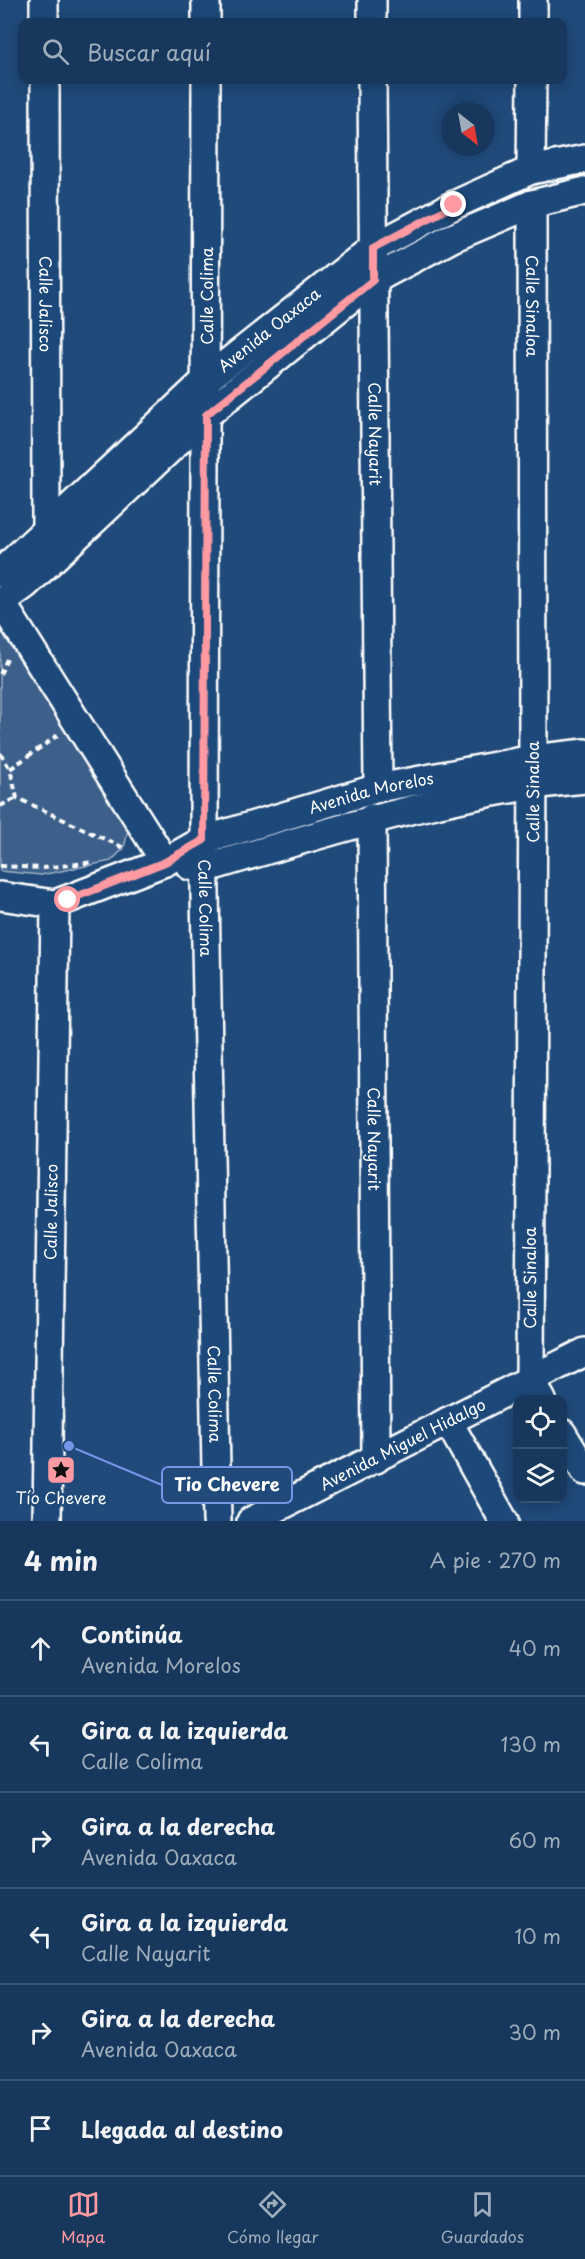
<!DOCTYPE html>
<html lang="es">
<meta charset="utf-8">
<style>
body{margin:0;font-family:"Playpen Sans",sans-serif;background:#244365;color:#f1f3f6}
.controls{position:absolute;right:18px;bottom:18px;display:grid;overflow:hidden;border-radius:12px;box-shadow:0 3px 15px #0003}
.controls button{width:54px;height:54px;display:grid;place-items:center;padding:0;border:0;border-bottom:2px solid #365272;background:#17385c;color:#f1f3f6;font:30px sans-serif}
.compass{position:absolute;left:441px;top:102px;width:54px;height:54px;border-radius:50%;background:#17385c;box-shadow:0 3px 15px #0003;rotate:149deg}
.stop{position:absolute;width:18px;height:18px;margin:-14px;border:4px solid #ff9aa2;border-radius:50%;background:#fff}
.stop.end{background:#ff9aa2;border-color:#fff;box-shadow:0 2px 6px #0008}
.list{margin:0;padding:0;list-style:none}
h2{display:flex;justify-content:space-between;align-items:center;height:78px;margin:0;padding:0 24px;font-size:26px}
h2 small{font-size:20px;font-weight:400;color:#9eacbb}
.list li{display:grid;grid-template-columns:39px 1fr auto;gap:18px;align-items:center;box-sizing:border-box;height:96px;padding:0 24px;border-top:2px solid #365272}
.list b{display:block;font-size:22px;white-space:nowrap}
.list p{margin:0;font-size:20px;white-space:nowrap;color:#9eacbb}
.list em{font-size:20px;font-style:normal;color:#9eacbb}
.icon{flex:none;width:33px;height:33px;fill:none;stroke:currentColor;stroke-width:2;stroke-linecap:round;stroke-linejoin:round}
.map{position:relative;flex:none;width:585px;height:1521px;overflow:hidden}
.search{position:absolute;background:#17385c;box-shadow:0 3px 15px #0003;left:18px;right:18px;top:18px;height:66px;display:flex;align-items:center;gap:15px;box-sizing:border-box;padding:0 21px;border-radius:12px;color:#9eacbb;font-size:22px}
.sheet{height:654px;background:#17385c}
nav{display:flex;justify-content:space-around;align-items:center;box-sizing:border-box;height:84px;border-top:2px solid #365272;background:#17385c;font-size:16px;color:#9eacbb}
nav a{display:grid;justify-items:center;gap:3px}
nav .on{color:#ff9aa2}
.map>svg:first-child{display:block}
</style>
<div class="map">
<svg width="585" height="1521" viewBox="0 0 585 1521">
<rect width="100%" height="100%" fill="#1f4a7a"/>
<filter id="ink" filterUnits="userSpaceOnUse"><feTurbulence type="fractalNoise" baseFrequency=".0167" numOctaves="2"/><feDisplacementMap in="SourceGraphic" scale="12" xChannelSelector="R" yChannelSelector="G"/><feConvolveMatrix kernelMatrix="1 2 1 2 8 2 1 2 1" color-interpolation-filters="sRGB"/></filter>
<g filter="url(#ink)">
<!-- green -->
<path fill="#3c618b" stroke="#9eb0c5" stroke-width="1.5" d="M20,625L128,830L124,848L111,861L41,875L0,871V634Z"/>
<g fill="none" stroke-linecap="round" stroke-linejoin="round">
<!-- minor casing -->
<g stroke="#fff" stroke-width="32">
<g id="minor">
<path d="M44,0V22"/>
<path d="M206,0V22"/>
<path d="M372,0V22"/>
<path d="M533,22V0"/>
<path id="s1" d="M45,80L46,528"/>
<path id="s2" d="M206,80L204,840L217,1521"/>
<path id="s3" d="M372,80L378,788"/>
<path d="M531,170L532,80"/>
<path id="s4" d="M532,204L533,759L530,1379L542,1400"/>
<path id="s5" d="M0,573L207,379L373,248L454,205L531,170L585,159"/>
<path d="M0,600L165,862"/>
<path d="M0,603L26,584L206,415L373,280L452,238L532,204L585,191"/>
<path id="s6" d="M372,818L376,1459"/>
<path d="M190,866L207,868C331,831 455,791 585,779"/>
<path id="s7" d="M0,896L55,904L165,862L204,840L378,788L533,759L585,753"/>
<path d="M448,1421L504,1521"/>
<path d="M562,1433L585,1471"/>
<path id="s8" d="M47,1521L55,904"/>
<path id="s9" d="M251,1521L585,1352"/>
</g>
</g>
<!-- path -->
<path stroke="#fff" stroke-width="4" stroke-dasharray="6 4.5" stroke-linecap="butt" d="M0,674L8,657
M58,735L10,769L17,798L124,848
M0,753L10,769
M0,806L17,798L0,806
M0,866L43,868L94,862"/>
<!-- minor -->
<use href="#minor" stroke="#1f4a7a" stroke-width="27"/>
</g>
</g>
<g fill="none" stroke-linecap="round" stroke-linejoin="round" filter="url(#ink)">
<!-- route -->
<path stroke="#ff9aa2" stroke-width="8" d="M68,900L165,862L204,840L206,415L373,280V248L454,205"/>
</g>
<!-- icons -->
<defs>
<g id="sight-square" transform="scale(1.5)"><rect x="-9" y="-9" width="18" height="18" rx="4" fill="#ff9aa2" stroke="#1f4a7a"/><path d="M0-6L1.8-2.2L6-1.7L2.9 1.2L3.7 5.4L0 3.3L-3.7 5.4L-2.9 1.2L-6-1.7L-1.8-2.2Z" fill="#111"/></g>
</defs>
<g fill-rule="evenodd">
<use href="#sight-square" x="61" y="1470"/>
</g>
<g text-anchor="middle" stroke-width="5" stroke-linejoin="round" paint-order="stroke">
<!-- street labels -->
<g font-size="16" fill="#fff" stroke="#1f4a7a">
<text transform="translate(207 296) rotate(-90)" y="6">Calle Colima</text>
<text dy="6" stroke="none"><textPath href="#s1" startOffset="224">Calle Jalisco</textPath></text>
<text dy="6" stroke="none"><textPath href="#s4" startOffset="102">Calle Sinaloa</textPath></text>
<text dy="6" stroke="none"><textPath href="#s5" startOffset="363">Avenida Oaxaca</textPath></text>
<text dy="6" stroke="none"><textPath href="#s3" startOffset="354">Calle Nayarit</textPath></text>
<text transform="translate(533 792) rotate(-90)" y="6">Calle Sinaloa</text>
<text dy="6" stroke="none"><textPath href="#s7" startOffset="392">Avenida Morelos</textPath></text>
<text dy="6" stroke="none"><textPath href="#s2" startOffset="828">Calle Colima</textPath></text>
<text dy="6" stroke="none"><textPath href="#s6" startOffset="321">Calle Nayarit</textPath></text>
<text dy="6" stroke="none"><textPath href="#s8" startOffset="309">Calle Jalisco</textPath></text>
<text transform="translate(530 1278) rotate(-90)" y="6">Calle Sinaloa</text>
<text dy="6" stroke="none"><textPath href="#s2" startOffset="1314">Calle Colima</textPath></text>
<text dy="6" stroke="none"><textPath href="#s9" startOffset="170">Avenida Miguel Hidalgo</textPath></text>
</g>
<!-- poi labels -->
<g font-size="16" fill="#fff" stroke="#1f4a7a">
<text x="61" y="1504">Tío Chevere</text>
</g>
</g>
<!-- callouts -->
<path fill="none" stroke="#7795e8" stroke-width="2" d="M69 1446L162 1485"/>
<circle fill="#7795e8" stroke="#1f4a7a" stroke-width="2" cx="69" cy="1446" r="6"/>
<rect fill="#1f4a7a" stroke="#7795e8" stroke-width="2" x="162" y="1467" width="130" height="36" rx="6"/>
<g font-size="18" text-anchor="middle" font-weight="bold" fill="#fff">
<text x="227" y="1491">Tio Chevere</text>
</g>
</svg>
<div class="controls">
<button><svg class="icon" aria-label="locate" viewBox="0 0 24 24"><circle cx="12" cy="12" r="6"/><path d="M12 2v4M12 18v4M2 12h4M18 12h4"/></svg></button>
<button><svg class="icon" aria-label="layers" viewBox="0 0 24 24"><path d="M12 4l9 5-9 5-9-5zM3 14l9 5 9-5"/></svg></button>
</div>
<svg class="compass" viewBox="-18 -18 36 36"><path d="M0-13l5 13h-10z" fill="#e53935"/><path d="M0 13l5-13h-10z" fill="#9eacbb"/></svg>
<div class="stop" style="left:68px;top:900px"></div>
<div class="stop end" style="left:454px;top:205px"></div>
<div class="search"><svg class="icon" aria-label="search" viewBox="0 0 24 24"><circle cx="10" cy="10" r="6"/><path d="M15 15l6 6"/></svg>Buscar aquí</div>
</div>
<section class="sheet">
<h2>4 min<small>A pie · 270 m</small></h2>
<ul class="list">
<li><svg class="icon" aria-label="ahead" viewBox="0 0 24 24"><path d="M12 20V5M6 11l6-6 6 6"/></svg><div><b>Continúa</b><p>Avenida Morelos</p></div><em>40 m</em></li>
<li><svg class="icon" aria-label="left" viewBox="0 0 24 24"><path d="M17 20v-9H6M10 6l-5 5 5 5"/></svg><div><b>Gira a la izquierda</b><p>Calle Colima</p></div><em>130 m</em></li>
<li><svg class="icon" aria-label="right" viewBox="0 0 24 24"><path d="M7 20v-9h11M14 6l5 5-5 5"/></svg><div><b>Gira a la derecha</b><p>Avenida Oaxaca</p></div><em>60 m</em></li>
<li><svg class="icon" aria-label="left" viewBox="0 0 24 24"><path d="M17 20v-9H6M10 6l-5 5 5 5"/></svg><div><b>Gira a la izquierda</b><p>Calle Nayarit</p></div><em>10 m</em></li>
<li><svg class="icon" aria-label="right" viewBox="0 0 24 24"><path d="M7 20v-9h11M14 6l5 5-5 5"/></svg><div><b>Gira a la derecha</b><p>Avenida Oaxaca</p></div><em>30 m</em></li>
<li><svg class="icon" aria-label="arrive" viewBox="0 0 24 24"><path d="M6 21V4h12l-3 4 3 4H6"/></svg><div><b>Llegada al destino</b></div></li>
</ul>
</section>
<nav>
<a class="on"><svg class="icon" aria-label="map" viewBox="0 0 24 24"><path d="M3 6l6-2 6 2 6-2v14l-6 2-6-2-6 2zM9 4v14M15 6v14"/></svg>Mapa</a>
<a><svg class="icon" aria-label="directions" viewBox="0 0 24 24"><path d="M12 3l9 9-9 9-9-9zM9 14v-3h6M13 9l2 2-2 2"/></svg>Cómo llegar</a>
<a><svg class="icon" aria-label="saved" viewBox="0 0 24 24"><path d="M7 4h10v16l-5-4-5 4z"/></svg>Guardados</a>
</nav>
